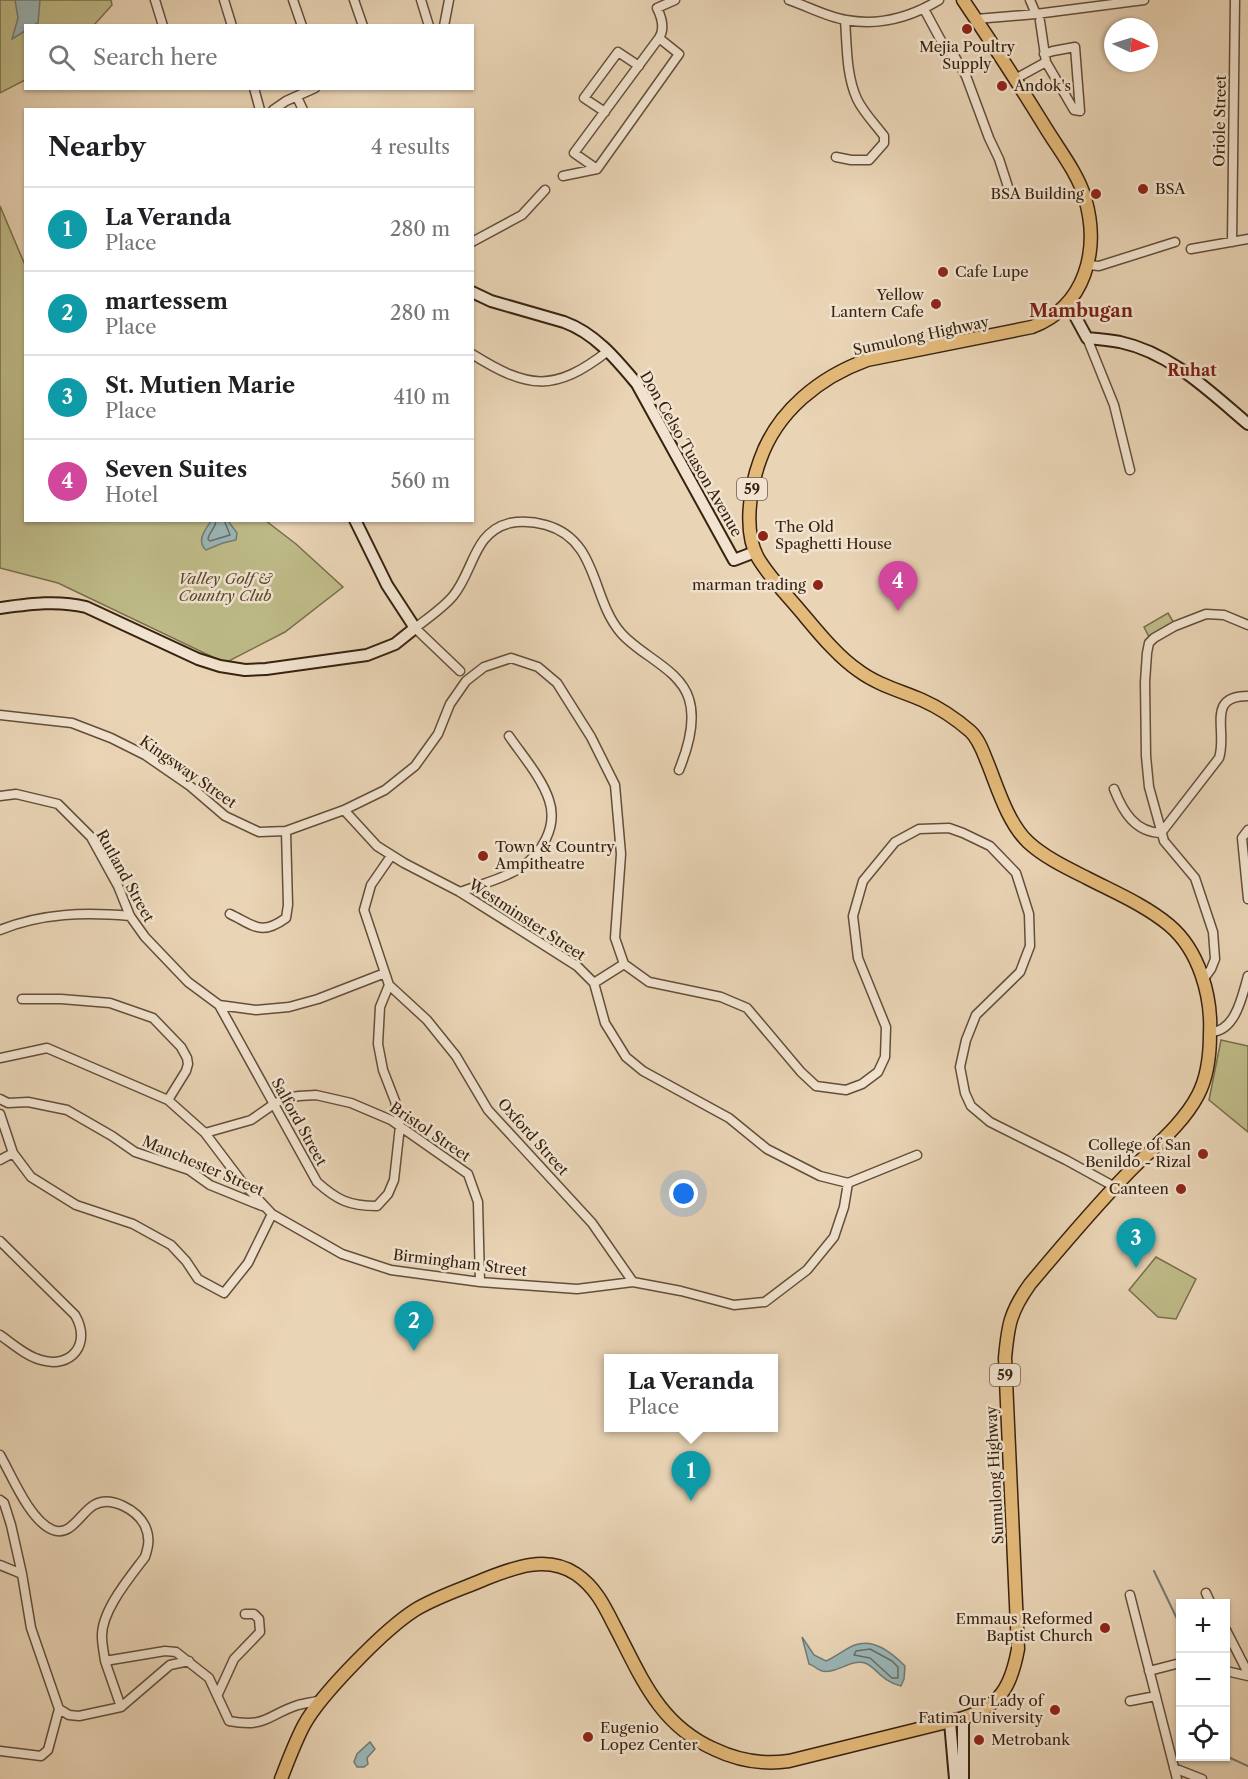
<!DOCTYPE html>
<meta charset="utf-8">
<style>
body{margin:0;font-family:"Libre Caslon Text",serif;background:#f2f2f2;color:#202124}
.controls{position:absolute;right:18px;bottom:18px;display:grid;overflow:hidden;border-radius:0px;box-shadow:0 2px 4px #0004}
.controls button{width:54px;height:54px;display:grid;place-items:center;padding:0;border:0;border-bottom:2px solid #e0e0e0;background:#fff;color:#202124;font:30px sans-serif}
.compass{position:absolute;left:1104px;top:18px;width:54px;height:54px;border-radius:50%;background:#fff;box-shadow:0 2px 4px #0004;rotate:94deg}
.you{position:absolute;left:684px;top:1194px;width:21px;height:21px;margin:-15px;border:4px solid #fff;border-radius:50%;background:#1a73e8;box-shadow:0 0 0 9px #1a73e833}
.badge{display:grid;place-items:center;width:39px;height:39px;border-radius:50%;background:#0f766e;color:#fff;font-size:20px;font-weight:700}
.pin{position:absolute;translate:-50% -50px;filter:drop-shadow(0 2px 3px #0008)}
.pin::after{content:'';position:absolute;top:32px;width:21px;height:18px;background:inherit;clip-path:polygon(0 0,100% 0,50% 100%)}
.popup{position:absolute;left:604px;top:1354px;width:174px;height:78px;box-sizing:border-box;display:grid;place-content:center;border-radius:0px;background:#fff;filter:drop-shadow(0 2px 4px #0005);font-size:20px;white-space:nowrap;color:#757577}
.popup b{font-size:22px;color:#202124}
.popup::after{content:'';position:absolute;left:50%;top:100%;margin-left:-12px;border:12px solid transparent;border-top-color:#fff}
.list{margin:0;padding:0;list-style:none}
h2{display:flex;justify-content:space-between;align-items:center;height:78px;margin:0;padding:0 24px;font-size:26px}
h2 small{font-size:20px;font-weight:400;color:#757577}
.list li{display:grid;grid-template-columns:39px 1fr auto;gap:18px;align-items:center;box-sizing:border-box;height:84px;padding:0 24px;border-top:2px solid #e0e0e0}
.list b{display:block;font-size:22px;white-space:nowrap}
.list p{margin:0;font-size:20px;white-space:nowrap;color:#757577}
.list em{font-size:20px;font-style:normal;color:#757577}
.icon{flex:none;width:33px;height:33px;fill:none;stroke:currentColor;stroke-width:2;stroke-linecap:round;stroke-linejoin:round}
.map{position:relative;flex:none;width:1248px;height:1779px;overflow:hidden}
.search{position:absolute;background:#fff;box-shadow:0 2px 4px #0004;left:24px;top:24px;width:450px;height:66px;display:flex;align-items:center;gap:15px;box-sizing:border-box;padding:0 21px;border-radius:0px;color:#757577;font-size:22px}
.panel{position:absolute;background:#fff;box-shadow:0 2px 4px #0004;left:24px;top:108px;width:450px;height:414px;border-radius:0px}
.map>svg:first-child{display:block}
</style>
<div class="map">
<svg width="1248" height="1779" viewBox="0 0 1248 1779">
<rect width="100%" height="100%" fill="#e9d4b5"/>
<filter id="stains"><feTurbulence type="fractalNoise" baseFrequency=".00333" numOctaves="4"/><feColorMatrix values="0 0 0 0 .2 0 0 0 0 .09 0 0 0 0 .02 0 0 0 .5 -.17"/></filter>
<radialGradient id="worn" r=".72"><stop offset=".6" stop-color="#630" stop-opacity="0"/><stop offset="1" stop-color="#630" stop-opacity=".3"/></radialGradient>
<!-- green -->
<path fill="#bebb88" stroke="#7a6e4c" stroke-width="1.5" d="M0,0H111L112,5L94,25L26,26L25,80L0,93Z
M0,206L25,265L26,520L266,521L296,544L343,587L285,632L225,663L58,583L0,568Z
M1168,613L1175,625L1150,639L1144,627Z
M1221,1040L1248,1046V1132L1209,1100Z
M1156,1257L1196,1279L1176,1319L1158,1317L1129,1290Z"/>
<!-- water -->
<path fill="#9ab6b7" stroke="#727b74" stroke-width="1.5" d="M15,0H40L38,23L34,25L26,26L25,31L12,39L18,18Z
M211,521H228L237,533L236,540L223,543L206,550C196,541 205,530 211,521Z
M802,1637L814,1655L826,1661C836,1657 846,1648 855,1645C874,1638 892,1653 905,1666L904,1679L901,1686C882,1682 875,1666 865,1663C850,1659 837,1674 822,1671C818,1670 813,1665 809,1664Z
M370,1742L375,1749L367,1758L368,1764L364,1767H357L354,1762L357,1754Z"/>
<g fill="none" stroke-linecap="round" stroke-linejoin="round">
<!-- shore -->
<path stroke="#686c64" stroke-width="1.5" d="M216,520C216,528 209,532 208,539L210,541L230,535L224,520
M870,1649L892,1661L898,1667V1678H892L870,1658L854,1655L856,1651Z"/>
<!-- stream -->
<path stroke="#727b74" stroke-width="2" d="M1154,1571L1180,1625
M1226,1756L1248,1766"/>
<!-- street casing -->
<g stroke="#644e39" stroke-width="11">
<path id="street" d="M155,0L163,26
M224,0L232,26
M293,0L302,26
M354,0L363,26
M421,0L429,26
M789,0C807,6 827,17 846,20C879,26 911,17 939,0
M1030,0L1036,14
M924,9L945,48L955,57L966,76L989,138L999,159L1010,193
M976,19L1036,14L1144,0
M1040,21L1046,62L1074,110L1080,111
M444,26L449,0
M1044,54L1053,51L1075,47L1080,111
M1015,79L1046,62
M254,88L260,110
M297,97L303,110
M273,110L286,101L315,88
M605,112L584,98L618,52L639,66
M836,157L851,160H869L884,143V136C875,124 863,112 857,99C846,75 847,45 845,20
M597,169L574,153L659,38
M563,176L597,169L679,54L659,38C665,29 662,18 657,8L675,0
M472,242L522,215L545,190
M1232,242L1235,0
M1191,249L1248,239
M1088,265L1099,266L1175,242
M1087,338L1114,405L1130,470
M472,354C528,389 554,393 608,351
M460,671L415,628C428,618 443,608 453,596C474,571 473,532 510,523C521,521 535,522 546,525C599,540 591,599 621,633C641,656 680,669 689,699C696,721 688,748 679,770
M0,715L72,723L111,738L145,755L190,786L225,816L259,832L286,831L344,810L385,790L415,766L438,734L450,704L466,681L484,667L511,658L538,667L557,683L591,737L615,785L621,854L615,938L624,964L649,982L721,997L747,1008L801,1072L816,1086L846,1090L862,1084L878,1072L885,1057L886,1027L858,958L853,916L863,881L895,842L919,829L949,828L963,833L990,846L1016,873L1029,914L1030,946L1020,972L976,1015L966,1040L960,1067L965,1093L971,1106L990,1122L1066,1160L1115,1187
M1114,789C1123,812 1135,832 1161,833
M0,796L16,794L58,804L91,837L118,886L130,916L145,937L188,982L219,1005L256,1010L289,1007L318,999L385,973
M344,810L377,846L404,863L460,892L577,966L594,983L605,1023L626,1057L643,1071L729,1118L767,1149L820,1176L848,1183L917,1155
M1248,830L1242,838L1248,899
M1161,833L1219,758C1228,731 1205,696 1248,696
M460,892C478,885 504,879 520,868C542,854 558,826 549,800C542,778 522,755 509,736
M230,914C255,926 261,936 286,918L288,905L286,831
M0,930C42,913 85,912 130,916
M1203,980L1211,969L1215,959L1213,932L1195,878L1164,841L1149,787L1146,756L1145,682L1147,653L1149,643L1154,638L1175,626L1206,614L1224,615L1248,625
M594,983L624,964
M389,985L427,1020L456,1056L488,1110L592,1223L633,1282
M22,999H61L110,1003L153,1018L181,1047L187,1058L188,1064L186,1071L168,1100
M219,1005L317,1182C337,1200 349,1206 377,1206L388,1194L394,1180L400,1126L395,1101L383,1070L378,1044L380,1007L389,985L364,910L371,885L391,856
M1211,1032C1236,1031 1242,996 1248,976
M0,1058L47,1048L168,1100L205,1133L242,1182L272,1214L342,1254L391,1270L480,1282L577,1289L633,1282L681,1291L734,1305L765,1302L807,1270L834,1237L844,1207L848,1183
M0,1099L8,1103L28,1102L67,1110L112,1136L135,1152L189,1170L210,1185L262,1206
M0,1114L13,1153L31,1177L76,1205L133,1224L171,1245L186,1261L198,1279L224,1293L248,1263L272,1214
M205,1133L251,1120L274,1104L286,1098L299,1096L316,1095L351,1103L391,1120L468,1174L478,1202L480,1282
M0,1160L13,1153
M0,1241L75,1315C92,1344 71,1369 41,1360C26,1356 13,1344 0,1335
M0,1455C12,1476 30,1521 53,1530C71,1537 81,1512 94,1505C111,1495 137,1510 145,1526C150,1537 149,1545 145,1557C130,1577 101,1611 102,1637C102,1644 104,1653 105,1661L165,1651L176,1652L209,1678L229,1721C267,1728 267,1715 298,1705C306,1703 314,1702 322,1700
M0,1500L4,1503L11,1525L22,1574L31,1628L59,1709L69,1715L79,1716L121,1707L170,1665L189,1661
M0,1565L22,1574
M1206,1593L1211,1604
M1130,1595L1177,1779
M1226,1630L1248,1673
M105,1661L121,1707
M1149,1671L1180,1663
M1226,1671L1248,1676
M218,1694L234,1659L260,1632L259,1619L254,1614H245
M1130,1701L1156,1696
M0,1751L41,1756L48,1750L59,1709
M1174,1768L1202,1779"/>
</g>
<!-- secondary casing -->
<g stroke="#372210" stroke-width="14">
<path id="secondary" d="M472,292L491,301L564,322C595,333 617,360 637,384L734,560L755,552
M1068,303L1087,338C1098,339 1109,340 1120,342C1171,353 1209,391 1248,424
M0,608C30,604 57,600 86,607L198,659L220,666L245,670L266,669L367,655L395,644L415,628L387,585L355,520
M963,1718V1779
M950,1722L955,1779"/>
</g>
<!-- primary casing -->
<g stroke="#372210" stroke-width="15">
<path id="primary" d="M281,1779C288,1761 295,1742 304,1725C321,1694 385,1629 415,1610C436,1597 462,1589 485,1579C515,1567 547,1555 576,1574C595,1587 604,1605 614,1625C641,1676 658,1724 714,1749C739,1761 762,1765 789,1761L963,1718C1000,1706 1011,1687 1018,1649L1005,1358C1008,1325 1010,1312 1030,1284C1061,1247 1092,1210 1126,1175C1150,1150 1182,1126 1198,1095C1208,1076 1210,1055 1210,1034C1212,996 1199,950 1169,925C1145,905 1114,892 1087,878C1067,868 1044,857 1028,842C1008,823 998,789 988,764C983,752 979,739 970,731C955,718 940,708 922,700C901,691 878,685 859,671C838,657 818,632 802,613C787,595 770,578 758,558C743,532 750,487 760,460C777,411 820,377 867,360L1032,327C1086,306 1100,250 1085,198C1078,174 1060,151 1047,130C1020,86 992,43 963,0"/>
</g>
<!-- street -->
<use href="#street" stroke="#f1e3cf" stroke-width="8"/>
<!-- secondary -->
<use href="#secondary" stroke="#f1e3cf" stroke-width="10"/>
<!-- primary -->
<use href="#primary" stroke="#e4ba7a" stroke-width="12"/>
</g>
<!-- markers -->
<g fill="#8f2418" stroke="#f1e3cf" stroke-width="2">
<circle cx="967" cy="29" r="6"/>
<circle cx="1002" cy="86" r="6"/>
<circle cx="1143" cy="189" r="6"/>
<circle cx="1096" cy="194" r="6"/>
<circle cx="943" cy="272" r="6"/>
<circle cx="936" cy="304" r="6"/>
<circle cx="763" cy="536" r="6"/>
<circle cx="818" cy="585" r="6"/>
<circle cx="483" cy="856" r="6"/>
<circle cx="1203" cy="1154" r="6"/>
<circle cx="1181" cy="1189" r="6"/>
<circle cx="1105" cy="1628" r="6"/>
<circle cx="1055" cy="1710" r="6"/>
<circle cx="588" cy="1737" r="6"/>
<circle cx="979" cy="1740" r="6"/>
</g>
<g text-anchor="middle" stroke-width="5" stroke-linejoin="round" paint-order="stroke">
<!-- shield labels -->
<g fill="#f1e3cf" stroke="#6f5c49" stroke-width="1.5">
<rect x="737" y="478" width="30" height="22" rx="4.5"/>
<rect x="990" y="1364" width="30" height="22" rx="4.5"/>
</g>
<g font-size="14" font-weight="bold" fill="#372210">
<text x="752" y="494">59</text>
<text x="1005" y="1380">59</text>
</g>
<!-- poi labels -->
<g font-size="15" fill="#372210" stroke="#f1e3cf" text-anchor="start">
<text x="967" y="52" text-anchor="middle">Mejia Poultry<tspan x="967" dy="17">Supply</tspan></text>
<text x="1014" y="91">Andok's</text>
<text x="1155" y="194">BSA</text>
<text x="1084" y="199" text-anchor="end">BSA Building</text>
<text x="955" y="277">Cafe Lupe</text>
<text x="924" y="300" text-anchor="end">Yellow<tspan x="924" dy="17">Lantern Cafe</tspan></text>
<text x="775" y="532">The Old<tspan x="775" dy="17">Spaghetti House</tspan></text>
<text x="806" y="590" text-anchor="end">marman trading</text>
<text x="495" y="852">Town &amp; Country<tspan x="495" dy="17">Ampitheatre</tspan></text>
<text x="1191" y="1150" text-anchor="end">College of San<tspan x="1191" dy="17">Benildo - Rizal</tspan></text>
<text x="1169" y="1194" text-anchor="end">Canteen</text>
<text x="1093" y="1624" text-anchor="end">Emmaus Reformed<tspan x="1093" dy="17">Baptist Church</tspan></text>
<text x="1043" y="1706" text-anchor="end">Our Lady of<tspan x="1043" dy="17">Fatima University</tspan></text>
<text x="600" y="1733">Eugenio<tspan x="600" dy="17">Lopez Center</tspan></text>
<text x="991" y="1745">Metrobank</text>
</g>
<!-- street labels -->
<g font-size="15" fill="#372210" stroke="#f1e3cf">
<text transform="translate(1220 121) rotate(-89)" y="5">Oriole Street</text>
<text transform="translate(921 336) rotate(-12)" y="5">Sumulong Highway</text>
<text transform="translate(691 454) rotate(60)" y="5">Don Celso Tuason Avenue</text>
<text transform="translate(188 772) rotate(35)" y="5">Kingsway Street</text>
<text transform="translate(125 876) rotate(61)" y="5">Rutland Street</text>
<text transform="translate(527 920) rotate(33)" y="5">Westminster Street</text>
<text transform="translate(299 1122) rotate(61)" y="5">Salford Street</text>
<text transform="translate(430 1132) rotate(34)" y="5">Bristol Street</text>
<text transform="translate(533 1137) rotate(48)" y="5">Oxford Street</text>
<text transform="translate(203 1166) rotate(23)" y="5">Manchester Street</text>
<text transform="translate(460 1263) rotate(7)" y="5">Birmingham Street</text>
<text transform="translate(995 1475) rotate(-93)" y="5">Sumulong Highway</text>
</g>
<!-- park labels -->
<g font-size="15" font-style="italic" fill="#59482e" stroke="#f1e3cf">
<text x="225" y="584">Valley Golf &amp;<tspan x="225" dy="17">Country Club</tspan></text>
</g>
<!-- neighbourhood labels -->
<g font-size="16" font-weight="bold" fill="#7a1f14" stroke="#f1e3cf">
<text x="1192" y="376">Ruhat</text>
</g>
<!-- quarter labels -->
<g font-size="18" font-weight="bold" fill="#7a1f14" stroke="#f1e3cf">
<text x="1081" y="317">Mambugan</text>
</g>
</g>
<rect width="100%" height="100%" filter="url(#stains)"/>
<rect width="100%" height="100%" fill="url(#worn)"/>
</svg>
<div class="controls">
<button>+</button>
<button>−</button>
<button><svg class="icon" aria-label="locate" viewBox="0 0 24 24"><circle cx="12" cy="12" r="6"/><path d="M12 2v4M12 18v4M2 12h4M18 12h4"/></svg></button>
</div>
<svg class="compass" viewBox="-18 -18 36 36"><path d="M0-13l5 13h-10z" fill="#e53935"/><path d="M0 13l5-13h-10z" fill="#757577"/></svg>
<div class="you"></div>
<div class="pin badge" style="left:691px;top:1501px;background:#0f9aa8">1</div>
<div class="popup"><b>La Veranda</b>Place</div>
<div class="pin badge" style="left:414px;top:1351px;background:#0f9aa8">2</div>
<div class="pin badge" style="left:1136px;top:1268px;background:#0f9aa8">3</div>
<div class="pin badge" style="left:898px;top:611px;background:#d1479c">4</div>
<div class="search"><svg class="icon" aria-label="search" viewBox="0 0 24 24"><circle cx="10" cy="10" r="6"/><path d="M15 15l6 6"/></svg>Search here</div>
<section class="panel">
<h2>Nearby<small>4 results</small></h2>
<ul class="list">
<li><span class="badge" style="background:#0f9aa8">1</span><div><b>La Veranda</b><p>Place</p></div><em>280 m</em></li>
<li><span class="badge" style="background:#0f9aa8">2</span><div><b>martessem</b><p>Place</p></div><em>280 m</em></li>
<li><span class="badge" style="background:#0f9aa8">3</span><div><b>St. Mutien Marie</b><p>Place</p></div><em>410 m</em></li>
<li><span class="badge" style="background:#d1479c">4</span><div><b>Seven Suites</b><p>Hotel</p></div><em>560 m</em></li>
</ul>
</section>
</div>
